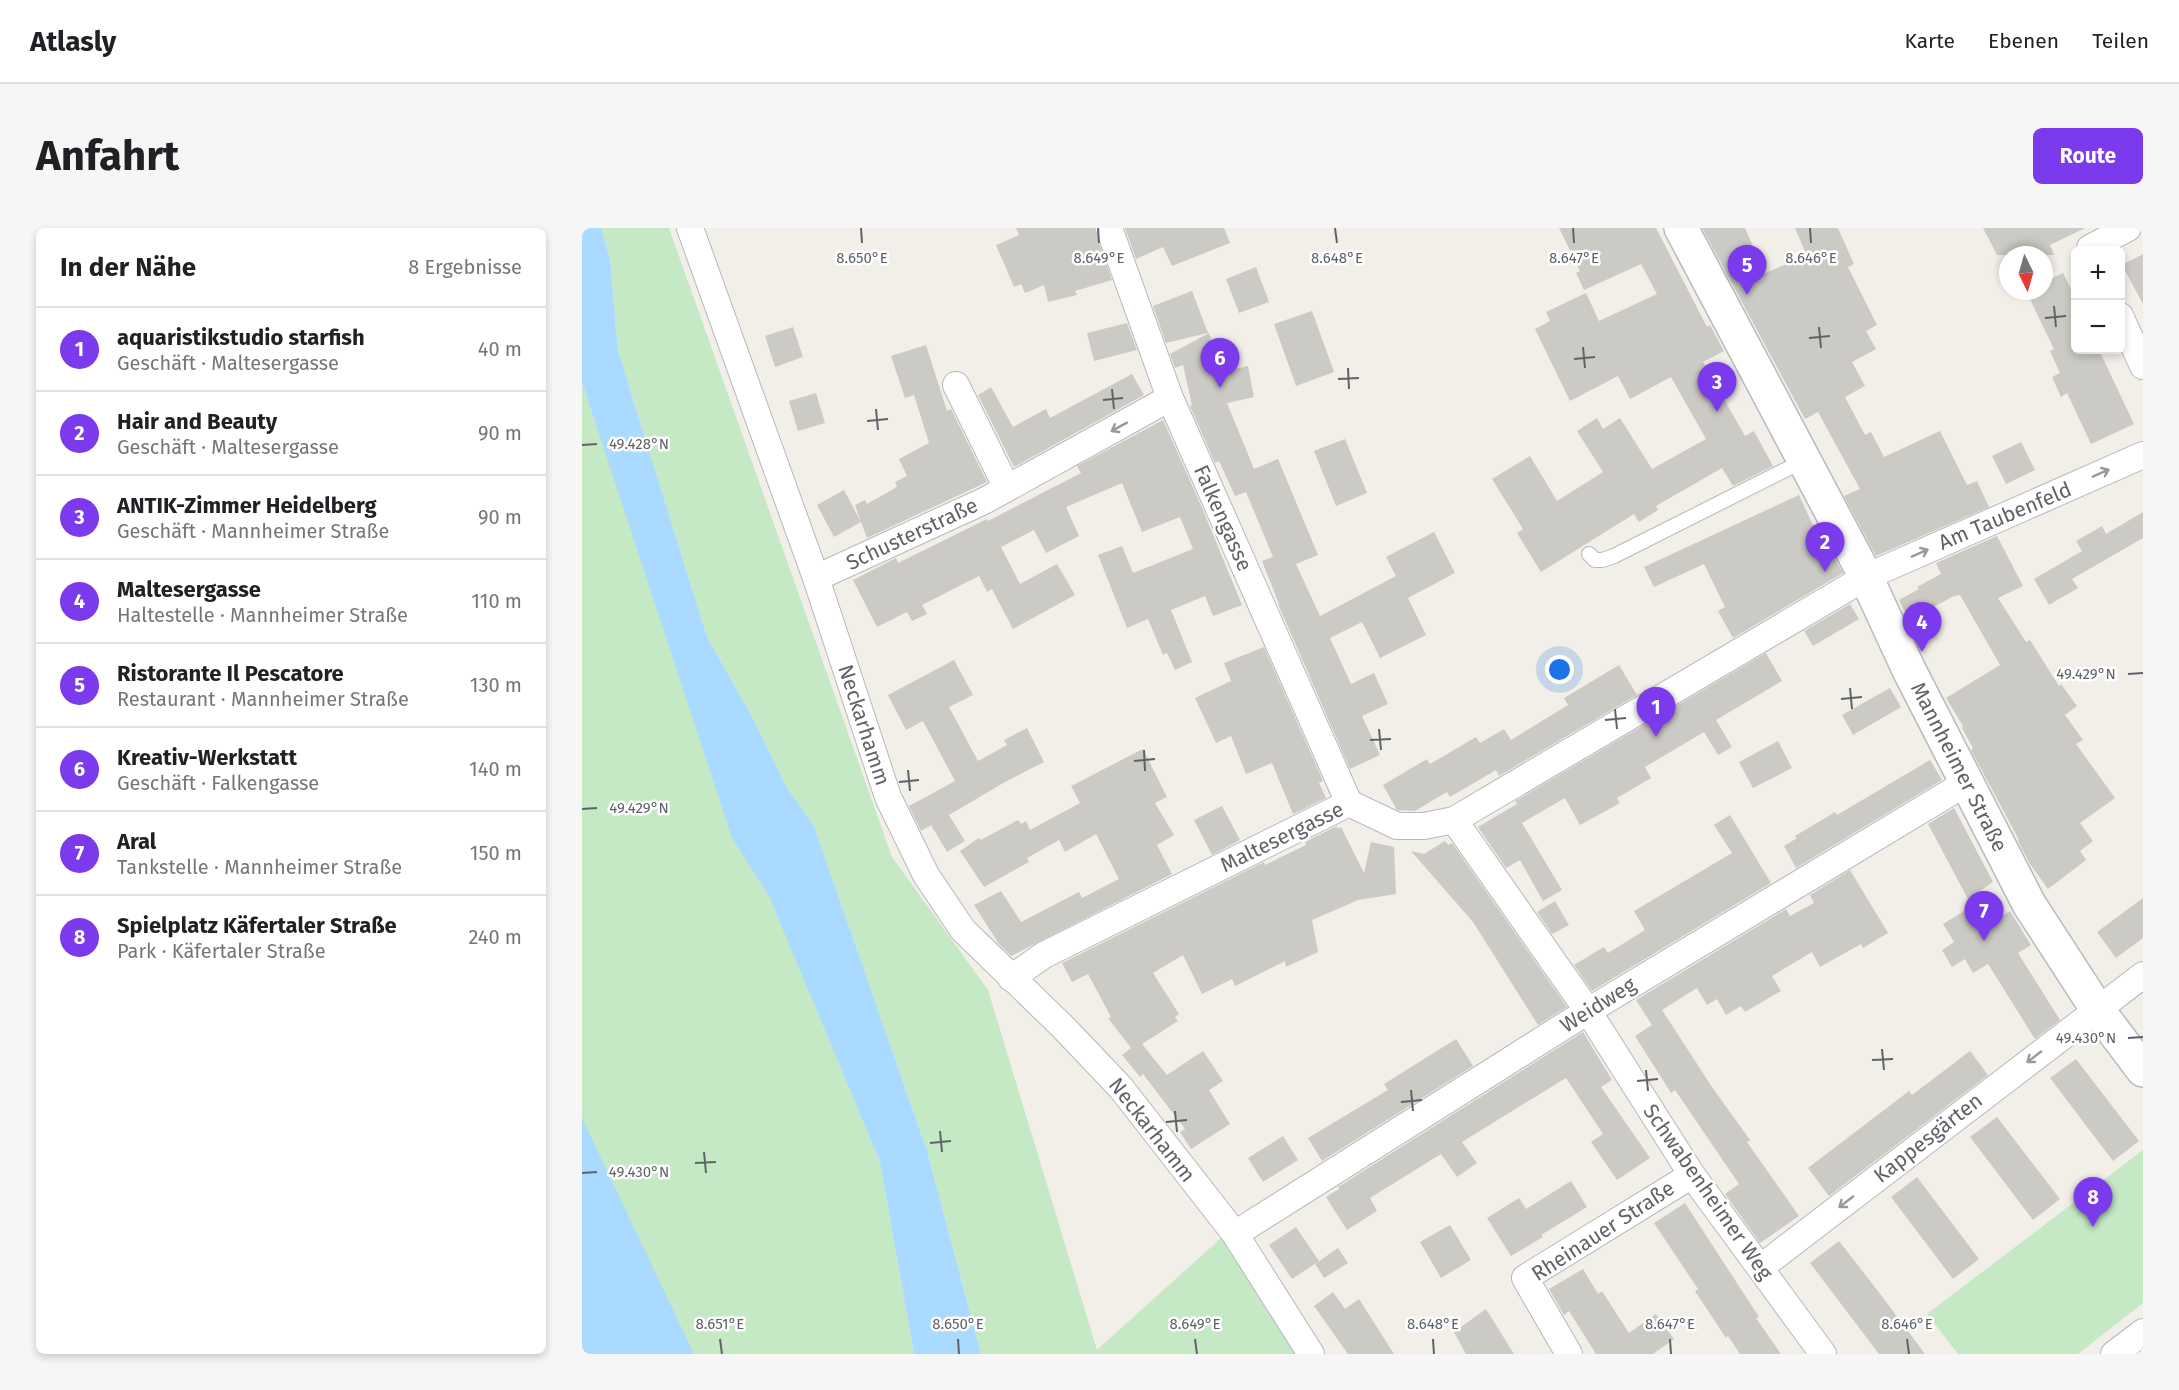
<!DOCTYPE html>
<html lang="de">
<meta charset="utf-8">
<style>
body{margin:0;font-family:"Fira Sans",sans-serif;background:#f6f6f6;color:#202124}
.controls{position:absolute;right:18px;top:18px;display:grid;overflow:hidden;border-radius:9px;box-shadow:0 3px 9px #0003}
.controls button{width:54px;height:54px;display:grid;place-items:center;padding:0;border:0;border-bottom:2px solid #e0e0e0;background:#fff;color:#202124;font:30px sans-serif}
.compass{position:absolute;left:1417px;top:18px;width:54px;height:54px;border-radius:50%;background:#fff;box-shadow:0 3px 9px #0003;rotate:175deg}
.you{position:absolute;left:978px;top:442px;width:21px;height:21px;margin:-15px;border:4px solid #fff;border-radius:50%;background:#1a73e8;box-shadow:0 0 0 9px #1a73e833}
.badge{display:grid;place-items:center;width:39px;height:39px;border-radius:50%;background:#7c3aed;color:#fff;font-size:20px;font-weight:700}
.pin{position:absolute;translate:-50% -50px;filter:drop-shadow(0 2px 3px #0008)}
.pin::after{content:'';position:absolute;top:32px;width:21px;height:18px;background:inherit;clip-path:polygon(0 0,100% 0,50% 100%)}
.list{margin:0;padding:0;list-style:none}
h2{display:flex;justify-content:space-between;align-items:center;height:78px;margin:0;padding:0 24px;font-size:26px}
h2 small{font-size:20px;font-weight:400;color:#757577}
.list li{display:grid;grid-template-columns:39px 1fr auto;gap:18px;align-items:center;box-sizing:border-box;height:84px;padding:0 24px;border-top:2px solid #e0e0e0}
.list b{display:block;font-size:22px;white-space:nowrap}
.list p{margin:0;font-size:20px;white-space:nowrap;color:#757577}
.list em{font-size:20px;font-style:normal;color:#757577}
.map{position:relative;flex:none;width:1561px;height:1126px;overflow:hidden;border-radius:9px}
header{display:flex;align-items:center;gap:36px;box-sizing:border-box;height:84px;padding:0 30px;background:#fff;border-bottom:2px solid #e0e0e0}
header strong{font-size:28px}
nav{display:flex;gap:33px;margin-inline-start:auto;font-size:21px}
.intro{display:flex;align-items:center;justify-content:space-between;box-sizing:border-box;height:144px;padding:0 36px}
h1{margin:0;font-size:42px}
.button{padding:15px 27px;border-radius:9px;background:#7c3aed;color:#fff;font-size:21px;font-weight:700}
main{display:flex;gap:36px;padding:0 36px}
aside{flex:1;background:#fff;border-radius:9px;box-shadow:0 3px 9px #0003}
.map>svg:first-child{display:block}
</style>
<header>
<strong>Atlasly</strong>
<nav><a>Karte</a><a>Ebenen</a><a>Teilen</a></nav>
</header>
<div class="intro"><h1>Anfahrt</h1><a class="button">Route</a></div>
<main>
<aside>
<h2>In der Nähe<small>8 Ergebnisse</small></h2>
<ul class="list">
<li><span class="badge">1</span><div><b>aquaristikstudio starfish</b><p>Geschäft · Maltesergasse</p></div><em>40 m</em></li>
<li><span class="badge">2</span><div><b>Hair and Beauty</b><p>Geschäft · Maltesergasse</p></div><em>90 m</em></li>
<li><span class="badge">3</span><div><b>ANTIK-Zimmer Heidelberg</b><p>Geschäft · Mannheimer Straße</p></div><em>90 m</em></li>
<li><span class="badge">4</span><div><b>Maltesergasse</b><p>Haltestelle · Mannheimer Straße</p></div><em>110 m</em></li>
<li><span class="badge">5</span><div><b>Ristorante Il Pescatore</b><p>Restaurant · Mannheimer Straße</p></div><em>130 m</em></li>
<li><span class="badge">6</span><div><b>Kreativ-Werkstatt</b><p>Geschäft · Falkengasse</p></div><em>140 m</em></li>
<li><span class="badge">7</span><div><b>Aral</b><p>Tankstelle · Mannheimer Straße</p></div><em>150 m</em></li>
<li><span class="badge">8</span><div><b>Spielplatz Käfertaler Straße</b><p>Park · Käfertaler Straße</p></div><em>240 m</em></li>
</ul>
</aside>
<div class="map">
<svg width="1561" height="1126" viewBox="0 0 1561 1126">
<rect width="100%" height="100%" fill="#f1efe8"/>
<!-- green -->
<path fill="#c5e8c5" d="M19,0H87L310,629L406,762L515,1122L639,1010L714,1126H399L345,923L232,598L205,560L169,487L125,409L36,123L28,31Z
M0,154L35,258L234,768L244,804L298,934L332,1126H0Z
M1561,922V1075L1496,1126H1376L1345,1086Z"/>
<!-- water -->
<path fill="#aadaff" d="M0,0H19L28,31L36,123L125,409L169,487L205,560L232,598L345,923L399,1126H332L298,934L187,668L150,610L0,154Z
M0,890L112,1126H0Z"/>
<!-- building -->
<path fill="#cccac5" d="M434,0H512L530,52L493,63L495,67L466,74L462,57L443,65L439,56L432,59L414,17L437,7Z
M543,0H642L648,15L590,38L581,19L554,31Z
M977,0H1074L1125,99L1128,97L1142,123L1121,134L1163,208L1172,203L1191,238L1151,258L1140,240L1074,278L1076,282L1057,294L1052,286L959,344L935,305L941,301L910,251L948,228L975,273L1021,244L995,203L1015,190L1021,201L1038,190L1070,241L1124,211L1089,149L1048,171L1036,148L988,173L953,101L968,93L964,84L1004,65L1017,93L1075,66L1059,36L1002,62L994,45L998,43Z
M1120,0H1163L1183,45L1225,28L1213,0H1256L1272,36L1266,39L1295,97L1284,103L1294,121L1270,134L1283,158L1263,169L1283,207L1289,204L1302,229L1358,203L1385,257L1395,253L1407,279L1294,328L1262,268L1278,261L1236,184L1223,191Z
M1401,0H1503L1468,17L1472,27H1415Z
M1561,26V76L1540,37Z
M674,39L687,74L657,85L644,51Z
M1481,45L1494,70V122H1517L1552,196L1509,216L1485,165L1479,169L1470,149L1478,145L1468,123L1472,121L1444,63H1462V54Z
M610,63L626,105L584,115L571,78Z
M730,83L752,144L714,158L692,96Z
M545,95L555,122L512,133L505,105Z
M211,99L221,129L193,139L183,108Z
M627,105L641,144L666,138L672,169L645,175L672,241L696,231L736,327L714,336L738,388L814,348L804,329L852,304L873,345L826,370L844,407L798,430L780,394L748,410L769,456L792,445L806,476L780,488L798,527L768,541L696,376H697L680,333L691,329L664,264L653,268L637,233L633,235L608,178L610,177L601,137L593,140L588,126Z
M344,117L365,183L369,181L405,254L285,310L279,294L252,309L235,277L262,262L279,294L273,277L283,272L285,276L315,259L313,254L325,248L317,231L347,215L332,167L323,170L309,128Z
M550,146L562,167L432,239L396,167L409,159L431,199L464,181L468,190Z
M234,165L243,195L216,203L207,173Z
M581,192L621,282L660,377L631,388L623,368L589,382L610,434L593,442L585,425L581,427L566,391L545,400L516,327L540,318L551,345L611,321L598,289L560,304L540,255L484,279L497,308L464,325L452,302L419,319L438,356L475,336L493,367L431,401L410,361L405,364L397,348L340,377L345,386L330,393L325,384L295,399L271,352L314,330L316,335L405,291L406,293L499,245L495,238Z
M763,211L785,265L754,278L732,223Z
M1439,214L1453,242L1424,256L1410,228Z
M1217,267L1242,321L1246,319L1261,345L1151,410L1136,383L1143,379L1122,336L1072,359L1062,339Z
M1561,284V310L1490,351L1496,360L1467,377L1452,351L1500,323L1494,313L1520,298L1524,306Z
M1415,308L1441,358L1416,370L1444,414L1448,412L1477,458L1479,456L1495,478L1483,487L1501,512L1494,516L1533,570L1498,595L1511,613L1498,623L1504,632L1466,661L1448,636L1436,613L1437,612L1389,522L1391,520L1380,500L1381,498L1364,470L1418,437L1378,367L1372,368L1327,392L1317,372L1337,361L1335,359L1359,346L1354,335Z
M1268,376L1277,391L1231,418L1222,403Z
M682,419L741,553L737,555L744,570L711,586L690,535L664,546L649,508L634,515L613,470L649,453L642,435Z
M1184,425L1200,453L1134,492L1150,519L1136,527L1122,504L1063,539L1069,550L1035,570L1038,575L998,597L983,570L940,595L980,662L961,673L938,632L924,640L896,599L935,576L933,573Z
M372,432L391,467L367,479L396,533L425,517L422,512L445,500L462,534L423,554L367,587L383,613L365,624L349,597L339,603L327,578L373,553L341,493L324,502L306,467Z
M1037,437L1055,467L917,548L914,542L868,569L865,564L833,583L815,582L801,557L845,531L848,536L894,509L898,515L922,501L929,512L986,477L982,470Z
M1308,460L1319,479L1271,507L1260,487Z
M1196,513L1210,540L1171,560L1157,534Z
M561,521L585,569L573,575L592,607L575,617L590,646L429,728L417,716L392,677L419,663L439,694L497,664L500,670L537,651L514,606L483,624L477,612L445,630L447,634L402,659L378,623L397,610L399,612L436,592L439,596L444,593L448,602L498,575L489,558Z
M1348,532L1360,552L1214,640L1202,618L1215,610L1213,608L1253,584L1255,587Z
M640,578L658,612L630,627L612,592Z
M1372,580L1411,654L1386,671L1346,596Z
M1148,587L1189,655L1010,763L992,737L1022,719L1026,725L1063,702L1052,683L1150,625L1132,597Z
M755,598L756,601L759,599L782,645L789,614L812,619L814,666L776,672L730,692L736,724L704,739L703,733L653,758L650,751L620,766L601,727L571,745L597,786L593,789L596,793L560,816L585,847L621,823L641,853L627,862L648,896L609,921L598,904L603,901L561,846L558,849L540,827L549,820L526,790L529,789L506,746L490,754L480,735L682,634L683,637L724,617L723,614Z
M863,613L866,617L870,615L985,779L956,797L891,694L829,623L842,626Z
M1268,642L1306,705L1281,720L1279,716L1238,739L1230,724L1190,748L1199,763L1163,784L1159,778L1144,787L1135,771L1125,777L1115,760L1080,782L1130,859L1168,912L1165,914L1217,988L1178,1015L1143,966L1157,956L1093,862L1089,865L1053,808L1070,797L1054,772L1204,681L1208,688L1232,675L1228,667Z
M1561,670V710L1534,730L1515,704Z
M973,673L987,697L970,706L955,684Z
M1384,682L1397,702L1428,683L1449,717L1436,725L1478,792L1453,811L1406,736L1391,745L1383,731L1370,739L1360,722L1372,714L1361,696Z
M1001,804L1030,852L1019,859L1068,930L1035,952L1009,914L1021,906L984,850L880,914L895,935L875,949L859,926L788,970L795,983L765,1002L744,969L757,961L756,959Z
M874,811L891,838L740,933L726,910L806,862L802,856Z
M1388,823L1406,847L1247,968L1226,940L1327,863L1330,867Z
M1494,831L1557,913L1531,933L1468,850Z
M1415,889L1478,971L1451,992L1388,909Z
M701,908L716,932L681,954L666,930Z
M1335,949L1397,1031L1371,1051L1309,969Z
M989,953L1005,979L959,1007L961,1009L929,1028L905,990L937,970L944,981Z
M1103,975L1177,1089L1174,1090L1199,1126H1158L1146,1108L1144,1110L1113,1063L1116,1061L1072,995Z
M868,997L889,1032L859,1050L838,1014Z
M714,999L737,1033L710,1051L687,1017Z
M1257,1013L1299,1067L1343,1126H1297L1228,1035Z
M756,1020L766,1035L742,1050L733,1036Z
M1001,1041L1016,1066L1020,1063L1047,1105L1074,1086L1092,1111L1071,1126H1014L987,1083L982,1087L967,1061Z
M751,1064L763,1081L777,1071L812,1126H766L732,1078Z
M904,1081L932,1126H884L872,1104Z"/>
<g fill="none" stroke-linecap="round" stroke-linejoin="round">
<!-- lane casing -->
<g stroke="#b5b8bc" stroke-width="16">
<path id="lane" d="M1007,326L1013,332H1020L1032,328L1223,232"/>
</g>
<!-- street casing -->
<g stroke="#b5b8bc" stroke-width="28">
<path id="street" d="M108,0L234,350L306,569L344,647L381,702L482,800L539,860L653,1006L729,1126
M527,0L588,170L767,575
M1509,22L1508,20L1546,0
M1538,88L1561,138
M374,157L425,260
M234,350L402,273L588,170
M872,592L1006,783L1110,947L1241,1126
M429,750L462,727L767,575L815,598H842L872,592L1284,349L1561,227
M653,1006L1006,783L1384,555
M1178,1040L1561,747
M987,1126L943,1050L1110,947
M1532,1126L1561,1104"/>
</g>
<!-- secondary casing -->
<g stroke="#b6babf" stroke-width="36">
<path id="secondary" d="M1099,0L1284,349L1327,442L1447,676L1515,781L1561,842"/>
</g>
<!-- lane -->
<use href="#lane" stroke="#fff" stroke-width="14"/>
<!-- street -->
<use href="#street" stroke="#fff" stroke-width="26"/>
<!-- secondary -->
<use href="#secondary" stroke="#fff" stroke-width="33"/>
</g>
<!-- one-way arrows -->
<defs><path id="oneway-shaft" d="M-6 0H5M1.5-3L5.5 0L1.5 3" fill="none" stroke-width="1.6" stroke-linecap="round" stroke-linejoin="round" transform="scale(1.5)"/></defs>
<g stroke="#979a9d">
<use href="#oneway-shaft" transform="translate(537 199) rotate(151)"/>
<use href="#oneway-shaft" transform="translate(1519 245) rotate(-24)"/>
<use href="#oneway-shaft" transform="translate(1338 325) rotate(-24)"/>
<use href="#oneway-shaft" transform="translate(1452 829) rotate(142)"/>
<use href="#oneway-shaft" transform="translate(1264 974) rotate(142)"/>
</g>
<!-- ticks -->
<path fill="none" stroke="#5f6368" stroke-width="2" d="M279,0L280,15M516,0L517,15M753,0L755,15M991,0L992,15M1228,0L1229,15M1472,78L1474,99M1463,90L1484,88M1237,99L1239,120M1227,110L1248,108M1001,119L1003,140M992,131L1013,129M766,140L767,161M756,151L777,150M530,161L532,181M521,172L541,170M294,181L296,202M285,193L306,191M0,217L15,216M1546,446L1561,445M1268,460L1270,481M1259,471L1280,469M1033,481L1035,501M1023,492L1044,490M797,501L799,522M788,512L809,511M562,522L563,543M552,533L573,531M326,542L328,563M317,554L337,552M0,581L15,580M1546,810L1561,809M1300,821L1302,842M1290,832L1311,831M1064,842L1066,863M1055,853L1076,851M829,862L831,883M819,874L840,872M593,883L595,904M584,894L605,892M358,903L360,924M348,915L369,913M122,924L124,945M113,935L134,934M0,945L15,944M138,1111L140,1126M376,1111L377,1126M613,1111L615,1126M851,1111L852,1126M1088,1111L1089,1126M1325,1111L1327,1126"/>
<g text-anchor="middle" stroke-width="5" stroke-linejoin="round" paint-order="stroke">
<!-- street labels -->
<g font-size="21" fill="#5f6368" stroke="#fff">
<text transform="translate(1423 288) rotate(-23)" y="7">Am Taubenfeld</text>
<text transform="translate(641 290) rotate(66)" y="7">Falkengasse</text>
<text transform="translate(330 306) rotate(-25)" y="7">Schusterstraße</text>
<text transform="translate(282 497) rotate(72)" y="7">Neckarhamm</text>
<text transform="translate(1377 539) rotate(63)" y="7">Mannheimer Straße</text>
<text transform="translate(700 609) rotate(-26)" y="7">Maltesergasse</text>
<text transform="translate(1016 777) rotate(-32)" y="7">Weidweg</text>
<text transform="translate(570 902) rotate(52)" y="7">Neckarhamm</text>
<text transform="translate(1346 910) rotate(-38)" y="7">Kappesgärten</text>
<text transform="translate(1126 964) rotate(55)" y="7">Schwabenheimer Weg</text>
<text transform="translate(1021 1003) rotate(-33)" y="7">Rheinauer Straße</text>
</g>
</g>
<g font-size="15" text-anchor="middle" fill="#5f6368" stroke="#fff" stroke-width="5" stroke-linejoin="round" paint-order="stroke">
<text x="280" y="35">8.650°E</text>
<text x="517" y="35">8.649°E</text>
<text x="755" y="35">8.648°E</text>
<text x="992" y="35">8.647°E</text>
<text x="1229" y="35">8.646°E</text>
<text x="57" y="221">49.428°N</text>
<text x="1504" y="451">49.429°N</text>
<text x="57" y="585">49.429°N</text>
<text x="1504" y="815">49.430°N</text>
<text x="57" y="949">49.430°N</text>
<text x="138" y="1101">8.651°E</text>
<text x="376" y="1101">8.650°E</text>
<text x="613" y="1101">8.649°E</text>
<text x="851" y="1101">8.648°E</text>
<text x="1088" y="1101">8.647°E</text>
<text x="1325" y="1101">8.646°E</text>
</g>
</svg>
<div class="controls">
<button>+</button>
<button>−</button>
</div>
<svg class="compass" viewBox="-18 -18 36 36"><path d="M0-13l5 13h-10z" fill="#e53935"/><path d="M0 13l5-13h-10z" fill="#757577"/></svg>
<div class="you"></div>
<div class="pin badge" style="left:1074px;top:509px">1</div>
<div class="pin badge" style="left:1243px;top:344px">2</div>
<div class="pin badge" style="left:1135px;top:184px">3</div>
<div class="pin badge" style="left:1340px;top:424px">4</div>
<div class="pin badge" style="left:1165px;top:67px">5</div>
<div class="pin badge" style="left:638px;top:160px">6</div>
<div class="pin badge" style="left:1402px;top:713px">7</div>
<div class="pin badge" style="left:1511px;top:999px">8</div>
</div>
</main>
